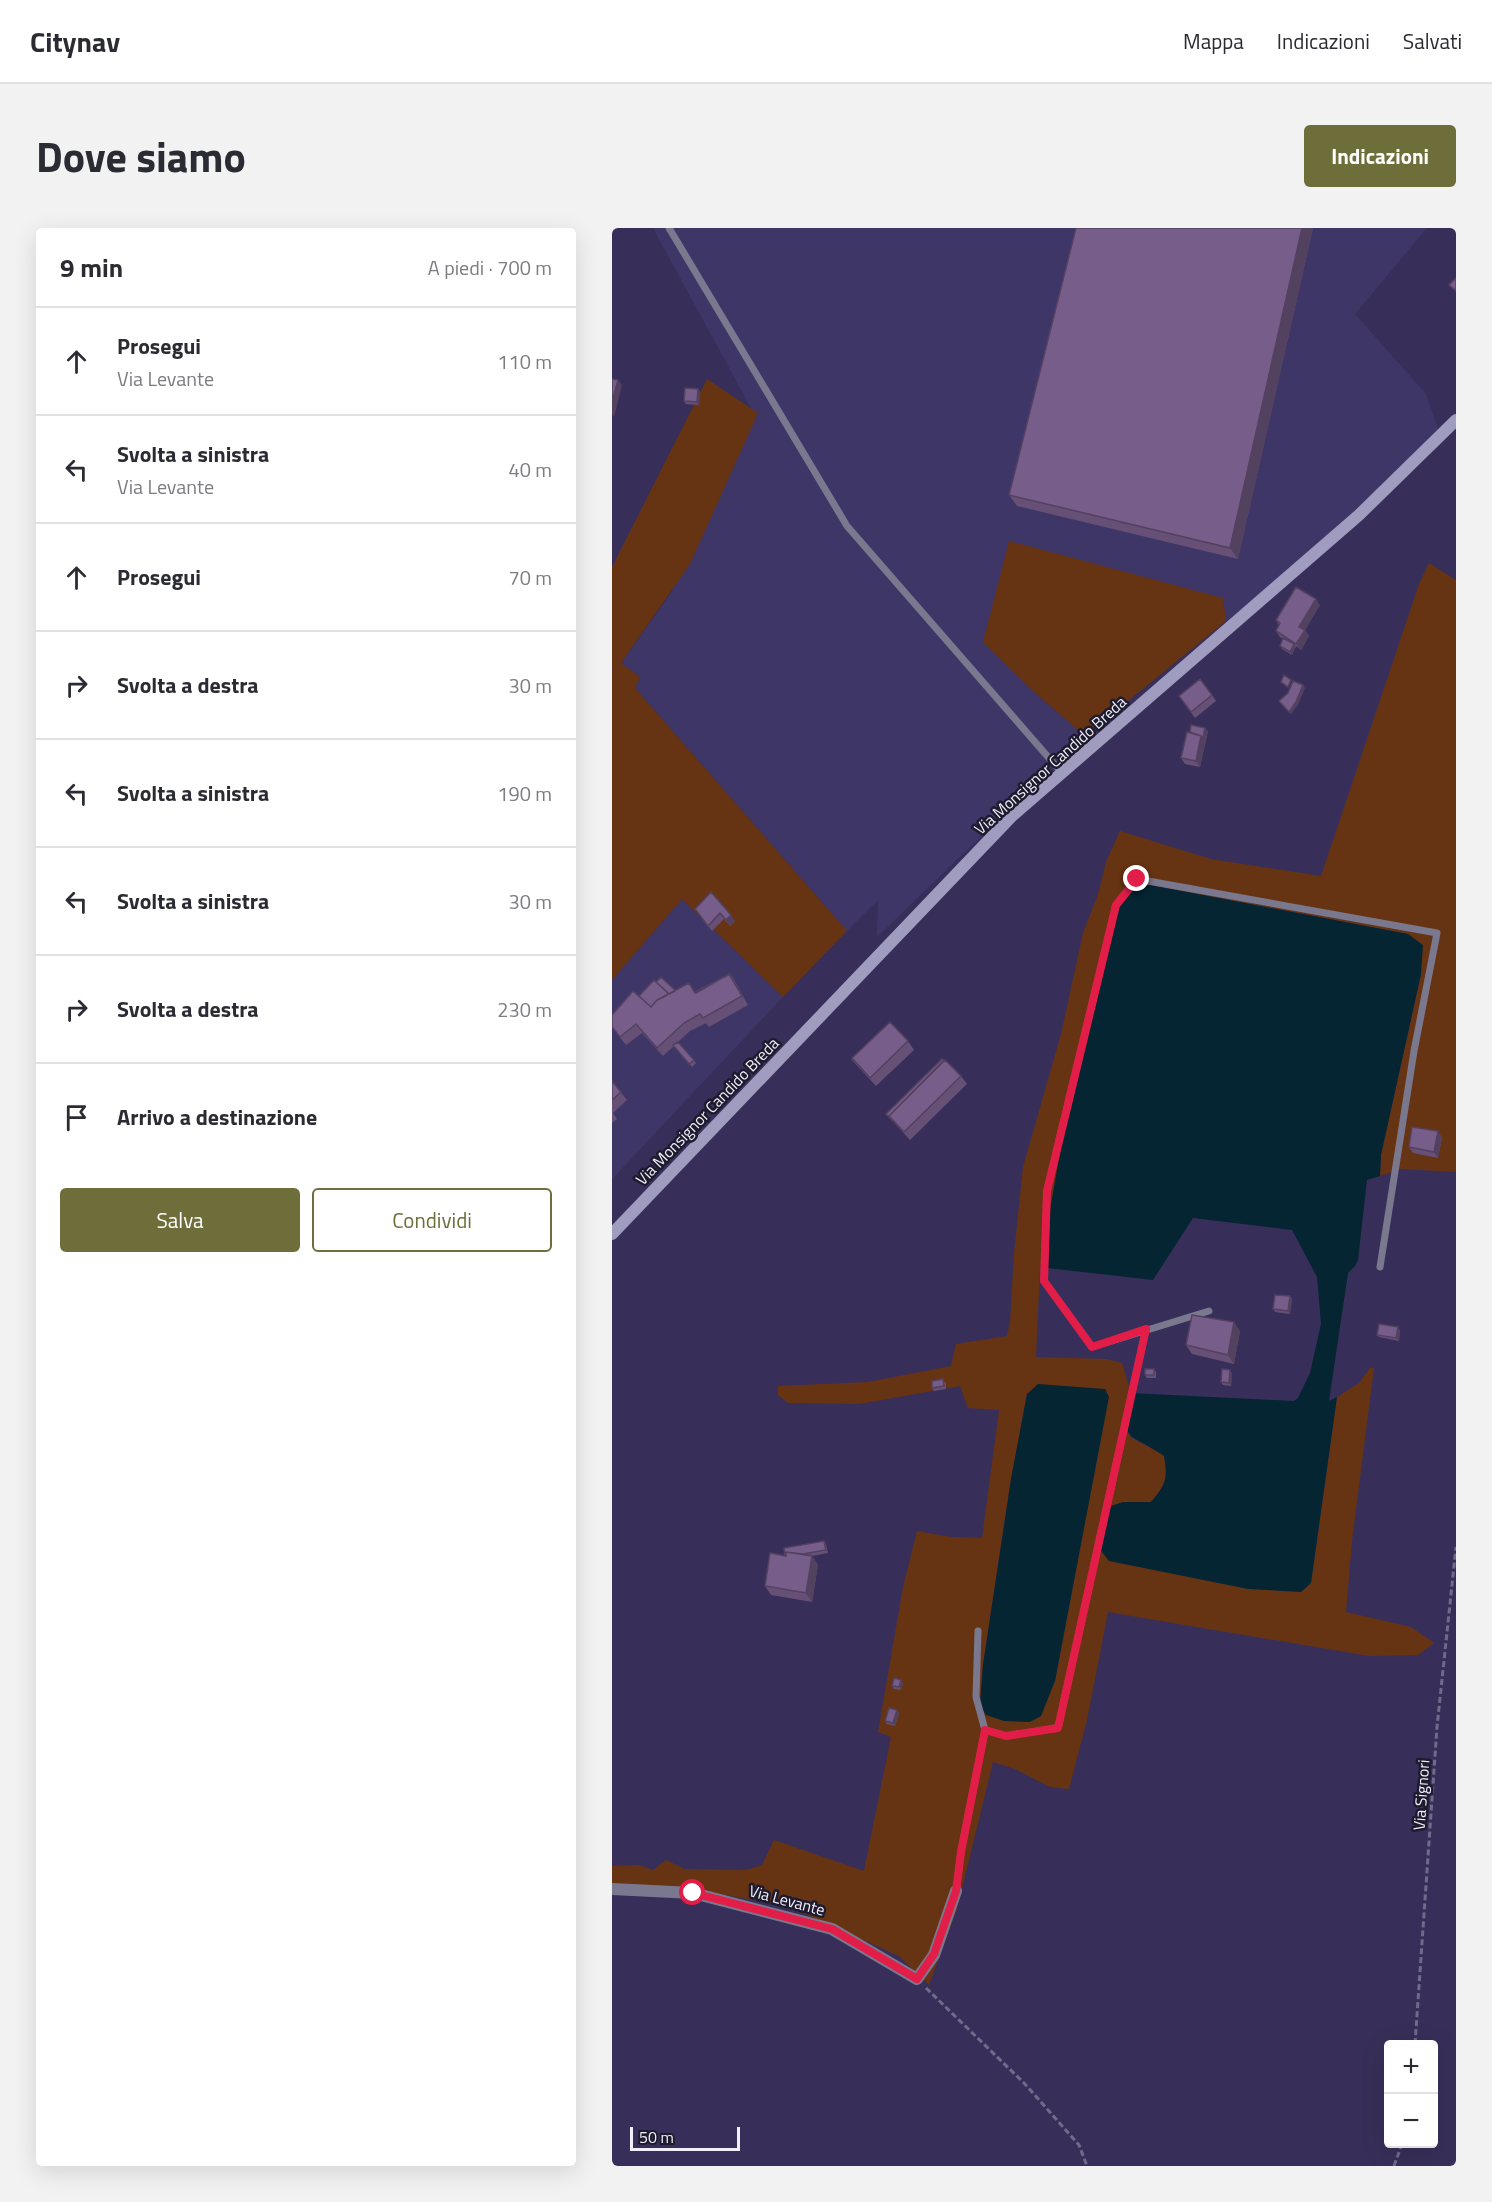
<!DOCTYPE html>
<html lang="it">
<meta charset="utf-8">
<style>
body{margin:0;font-family:"Titillium Web",sans-serif;background:#f2f2f3;color:#2b2b33}
.controls{position:absolute;right:18px;bottom:18px;display:grid;overflow:hidden;border-radius:6px;box-shadow:0 6px 24px #0002}
.controls button{width:54px;height:54px;display:grid;place-items:center;padding:0;border:0;border-bottom:2px solid #e1e1e2;background:#fff;color:#2b2b33;font:30px sans-serif}
.scale{position:absolute;left:18px;bottom:15px;width:110px;box-sizing:border-box;padding-left:6px;border:3px solid #f0effa;border-top:0;font-size:16px;line-height:21px;white-space:nowrap;color:#f0effa;-webkit-text-stroke:4px #1e1b2e;paint-order:stroke}
.stop{position:absolute;width:18px;height:18px;margin:-14px;border:4px solid #e11d48;border-radius:50%;background:#fff}
.stop.end{background:#e11d48;border-color:#fff;box-shadow:0 2px 6px #0008}
.list{margin:0;padding:0;list-style:none}
h2{display:flex;justify-content:space-between;align-items:center;height:78px;margin:0;padding:0 24px;font-size:26px}
h2 small{font-size:20px;font-weight:400;color:#7c7c81}
.list li{display:grid;grid-template-columns:39px 1fr auto;gap:18px;align-items:center;box-sizing:border-box;height:108px;padding:0 24px;border-top:2px solid #e1e1e2}
.list b{display:block;font-size:22px;white-space:nowrap}
.list p{margin:0;font-size:20px;white-space:nowrap;color:#7c7c81}
.list em{font-size:20px;font-style:normal;color:#7c7c81}
.actions{display:flex;gap:12px;padding:18px 24px}
.actions a{flex:1;padding:14px 0;border:2px solid #6d6e3a;border-radius:6px;text-align:center;font-size:21px;color:#6d6e3a}
.actions .main{background:#6d6e3a;color:#fff}
.icon{flex:none;width:33px;height:33px;fill:none;stroke:currentColor;stroke-width:2;stroke-linecap:round;stroke-linejoin:round}
.map{position:relative;flex:none;width:844px;height:1938px;overflow:hidden;border-radius:6px}
header{display:flex;align-items:center;gap:36px;box-sizing:border-box;height:84px;padding:0 30px;background:#fff;border-bottom:2px solid #e1e1e2}
header strong{font-size:28px}
nav{display:flex;gap:33px;margin-inline-start:auto;font-size:21px}
.intro{display:flex;align-items:center;justify-content:space-between;box-sizing:border-box;height:144px;padding:0 36px}
h1{margin:0;font-size:42px}
.button{padding:15px 27px;border-radius:6px;background:#6d6e3a;color:#fff;font-size:21px;font-weight:700}
main{display:flex;gap:36px;padding:0 36px}
aside{flex:1;background:#fff;border-radius:6px;box-shadow:0 6px 24px #0002}
.map>svg:first-child{display:block}
</style>
<header>
<strong>Citynav</strong>
<nav><a>Mappa</a><a>Indicazioni</a><a>Salvati</a></nav>
</header>
<div class="intro"><h1>Dove siamo</h1><a class="button">Indicazioni</a></div>
<main>
<aside>
<h2>9 min<small>A piedi · 700 m</small></h2>
<ul class="list">
<li><svg class="icon" aria-label="ahead" viewBox="0 0 24 24"><path d="M12 20V5M6 11l6-6 6 6"/></svg><div><b>Prosegui</b><p>Via Levante</p></div><em>110 m</em></li>
<li><svg class="icon" aria-label="left" viewBox="0 0 24 24"><path d="M17 20v-9H6M10 6l-5 5 5 5"/></svg><div><b>Svolta a sinistra</b><p>Via Levante</p></div><em>40 m</em></li>
<li><svg class="icon" aria-label="ahead" viewBox="0 0 24 24"><path d="M12 20V5M6 11l6-6 6 6"/></svg><div><b>Prosegui</b></div><em>70 m</em></li>
<li><svg class="icon" aria-label="right" viewBox="0 0 24 24"><path d="M7 20v-9h11M14 6l5 5-5 5"/></svg><div><b>Svolta a destra</b></div><em>30 m</em></li>
<li><svg class="icon" aria-label="left" viewBox="0 0 24 24"><path d="M17 20v-9H6M10 6l-5 5 5 5"/></svg><div><b>Svolta a sinistra</b></div><em>190 m</em></li>
<li><svg class="icon" aria-label="left" viewBox="0 0 24 24"><path d="M17 20v-9H6M10 6l-5 5 5 5"/></svg><div><b>Svolta a sinistra</b></div><em>30 m</em></li>
<li><svg class="icon" aria-label="right" viewBox="0 0 24 24"><path d="M7 20v-9h11M14 6l5 5-5 5"/></svg><div><b>Svolta a destra</b></div><em>230 m</em></li>
<li><svg class="icon" aria-label="arrive" viewBox="0 0 24 24"><path d="M6 21V4h12l-3 4 3 4H6"/></svg><div><b>Arrivo a destinazione</b></div></li>
</ul>
<div class="actions"><a class="main">Salva</a><a>Condividi</a></div>
</aside>
<div class="map">
<svg width="844" height="1938" viewBox="0 0 844 1938">
<rect width="100%" height="100%" fill="#372f59"/>
<!-- built -->
<path fill="#3f3668" d="M41,0H815L743,86L814,166L827,203L726,301L672,348L614,393L611,370L422,464L473,508L265,709L266,672L235,703L23,460L28,449L9,435L59,365L146,185L140,182Z
M70,671L171,769L0,951V752Z"/>
<!-- green -->
<path fill="#673413" fill-rule="evenodd" d="M95,151L146,185L78,336L9,435L28,449L23,460L235,703L171,769L70,671L0,752V339Z
M397,313L611,370L614,393L473,508L422,464L371,414Z
M817,335L844,352V944L789,941L768,948L769,927L809,746L796,706L538,657L524,659L435,1040H428L424,1129L495,1131L510,1135L519,1165L518,1209L552,1227C556,1251 554,1256 539,1274H511L699,1355L725,1169L747,1155L758,1140H762L740,1313L734,1384L799,1399L822,1415L806,1427L757,1428L496,1384L475,1492L457,1561L438,1559L403,1541L381,1534L345,1681L317,1757L287,1728L193,1686L157,1675L92,1663L0,1658V1638L27,1637L41,1642L54,1632L73,1641L134,1642L150,1637L162,1612L252,1643L279,1509L266,1504L291,1359L305,1303L339,1309L370,1310L387,1182L356,1180L348,1158L247,1176L176,1175L166,1167V1158L256,1154L339,1138L344,1116L395,1108L398,1094L402,1025L411,939L449,806L471,705L486,666L494,634L508,603L599,631L709,648L807,356ZM493,1161L496,1169L443,1453L368,1478L371,1437L399,1251L415,1166Z"/>
<!-- water -->
<path fill="#052533" d="M538,657L796,706L811,717L809,746L769,927L768,948L755,952L746,1032L743,1038L736,1045L717,1173L725,1169L699,1355L689,1364L636,1361L497,1333L486,1319L493,1280L511,1274H539C554,1256 556,1251 552,1228C512,1200 511,1219 519,1165L682,1173L686,1170L698,1145L709,1096L705,1049L680,1002L581,990L541,1052L435,1040V998L450,914L506,681L524,659Z
M426,1156L493,1161L497,1169L443,1453L429,1488L418,1494L392,1493L374,1487L368,1478L371,1437L399,1251L415,1166Z"/>
<g fill="none" stroke-linecap="round" stroke-linejoin="round">
<!-- path -->
<path stroke="#706a8b" stroke-width="3" stroke-dasharray="6 3" stroke-linecap="butt" d="M314,1760L412,1855L467,1917L475,1938
M803,1816L825,1499L844,1319
M782,1938L790,1916"/>
<!-- service -->
<path stroke="#7a788e" stroke-width="7" d="M57,0L235,298L450,545
M597,1083L480,1119L432,1053L435,963L504,677L525,651L825,705L802,823L768,1039
M366,1403L364,1469L373,1502L394,1508L446,1500L534,1101
M344,1663L349,1624L373,1502"/>
<!-- minor -->
<path stroke="#7a788e" stroke-width="12" d="M0,1661L81,1665L220,1701L305,1751L322,1727L344,1663"/>
<!-- secondary -->
<path stroke="#a09cbf" stroke-width="12" d="M0,1006L399,589L747,287L844,192"/>
</g>
<!-- wall -->
<path fill="#665076" d="M464,0H701L626,331L405,278L397,267Z
M86,161L88,164L87,177L74,176L72,173Z
M708,377L693,402L697,408L689,422L684,418L680,427L670,421L668,418L671,411L668,409L664,403L667,397L664,392Z
M600,467L604,473L583,490L571,474Z
M596,503L588,539L573,536L569,530L578,504Z
M99,664L123,693L118,698L112,691L100,703L83,681Z
M120,748L136,777L97,799L94,795L78,803L66,814L84,835L80,839L62,818L51,828L30,805L14,817L0,799V787L27,768L44,754L64,762L84,764Z
M296,813L302,822L264,858L239,831Z
M349,848L355,856L298,912L274,886Z
M0,853L15,872L1,885L5,891L0,895Z
M830,909L826,930L801,925L797,919Z
M678,1068L680,1071L678,1086L663,1084L661,1081Z
M788,1102L787,1113L767,1109L765,1107Z
M628,1103L622,1136L580,1126L574,1117Z
M542,1141L544,1144V1150H535L533,1147Z
M620,1145L619,1158L611,1157L609,1154Z
M334,1154V1161L322,1163L320,1160Z
M212,1313L214,1316L216,1325L200,1328L206,1337L200,1374L159,1367L153,1358L173,1328Z
M291,1455L289,1462L282,1461L280,1458Z
M285,1482L287,1485L283,1498L275,1496L273,1493Z"/>
<!-- shaded-wall -->
<path fill="#534160" d="M690,0H701L626,331L618,320Z
M6,152L10,157L2,189L0,186V174Z
M86,161L88,164L87,177L85,174Z
M704,371L708,377L691,405L687,399Z
M693,402L697,408L689,422L684,416Z
M682,416L684,419L680,427L678,424Z
M691,457L693,460L686,477L679,486L677,484Z
M593,500L596,503L588,539L584,533L589,508Z
M119,687L123,693L118,698L114,692Z
M117,746L123,755L136,777L130,768Z
M826,903L830,909L826,930L822,924Z
M678,1068L680,1071L678,1086L676,1083Z
M622,1094L628,1103L622,1136L616,1127Z
M786,1099L788,1102L787,1113L784,1110Z
M618,1142L620,1145L619,1158L617,1155Z
M200,1328L206,1337L200,1374L194,1365Z
M289,1452L291,1455L289,1462L287,1459Z
M285,1482L287,1485L283,1498L281,1495Z"/>
<!-- building -->
<path fill="#775d89" stroke="#534160" stroke-width="1.5" d="M464,0H690L618,320L397,267Z
M844,50V63L837,57Z
M0,151L6,152L0,174Z
M73,160L86,161L85,174L72,173Z
M684,359L704,371L687,399L693,402L684,416L664,403L668,395L664,392Z
M671,410L682,416L678,424L668,418Z
M672,447L679,452L676,459L669,454Z
M588,451L600,467L579,484L567,468Z
M681,453L691,457L684,474L677,484L667,473L676,465Z
M579,497L593,500L591,510L589,508L578,504Z
M575,504L589,508L584,533L569,530Z
M99,664L119,687L114,692L108,685L96,698L83,681Z
M117,746L130,768L91,790L88,786L72,795L45,820L24,796L8,809L0,799V787L21,763L39,779L45,772L77,755L83,765Z
M117,746L84,765L83,764L118,746L121,752Z
M49,749L63,762V763L57,766L44,754Z
M42,752L56,765L54,768L45,772L39,779L27,768Z
M278,794L296,813L258,850L240,830Z
M66,814L82,832L77,836L61,817Z
M330,831L332,832L277,888L281,893L274,886Z
M333,832L349,848L292,904L277,888Z
M0,853L9,864L0,872Z
M800,899L826,903L822,924L797,919Z
M663,1067L678,1068L676,1083L661,1081Z
M580,1087L622,1094L616,1127L574,1117Z
M767,1096L786,1099L784,1110L765,1107Z
M533,1141H542V1147H533Z
M610,1141L618,1142L617,1155L609,1154Z
M331,1151L332,1158L320,1160V1153Z
M212,1313L214,1322L191,1326L174,1324L173,1328L172,1320Z
M174,1324L200,1328L194,1365L153,1358L158,1325L174,1328Z
M282,1450L289,1452L287,1459L280,1458Z
M277,1480L285,1482L281,1495L273,1493Z"/>
<g fill="none" stroke-linecap="round" stroke-linejoin="round">
<!-- route -->
<path stroke="#e11d48" stroke-width="8" d="M81,1665L220,1701L305,1751L322,1726L344,1663L349,1624L373,1502L394,1508L446,1500L534,1101L480,1119L432,1053L435,963L504,677L525,651"/>
</g>
<g text-anchor="middle" stroke-width="5" stroke-linejoin="round" paint-order="stroke">
<!-- street labels -->
<g font-size="16" fill="#f0effa" stroke="#1e1b2e">
<text transform="translate(438 537) rotate(-42)" y="6">Via Monsignor Candido Breda</text>
<text transform="translate(95 883) rotate(-46)" y="6">Via Monsignor Candido Breda</text>
<text transform="translate(809 1567) rotate(-86)" y="6">Via Signori</text>
<text transform="translate(175 1672) rotate(15)" y="6">Via Levante</text>
</g>
</g>
</svg>
<div class="controls">
<button>+</button>
<button>−</button>
</div>
<div class="scale">50 m</div>
<div class="stop" style="left:81px;top:1665px"></div>
<div class="stop end" style="left:525px;top:651px"></div>
</div>
</main>
